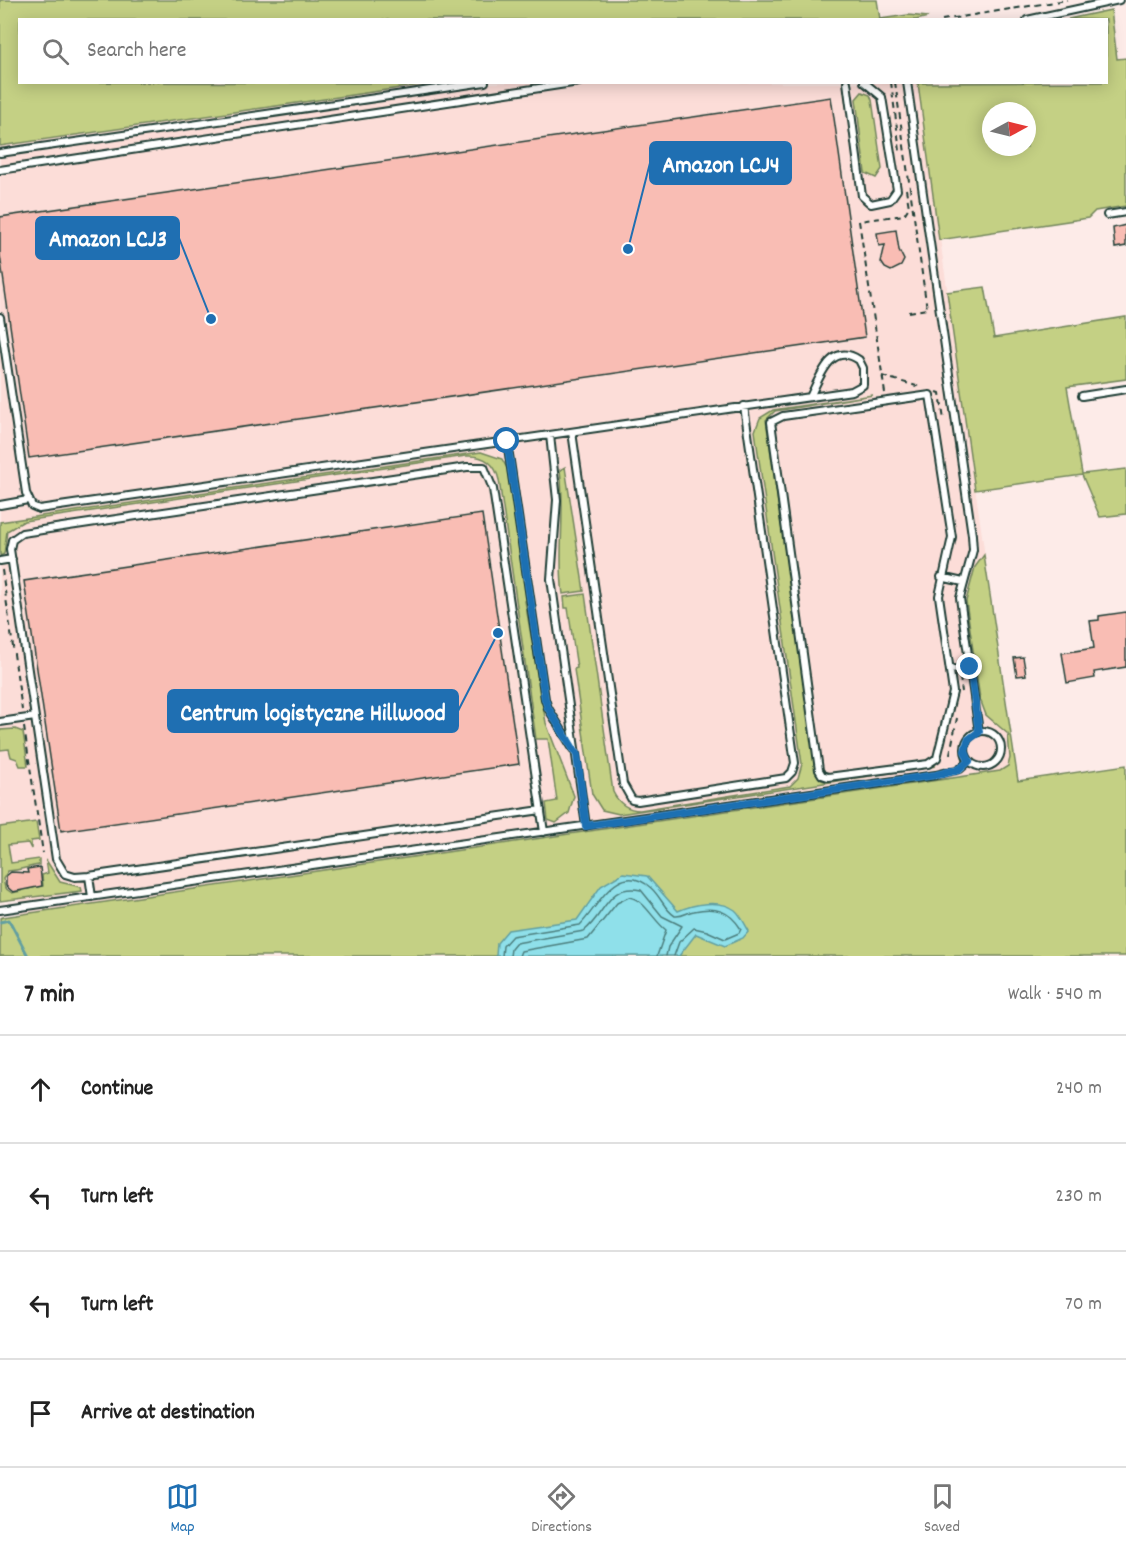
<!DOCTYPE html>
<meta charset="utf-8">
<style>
body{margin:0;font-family:Dekko,sans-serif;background:#f2f2f2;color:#222}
.compass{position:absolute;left:982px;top:102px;width:54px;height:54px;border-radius:50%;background:#fff;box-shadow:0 3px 15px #0003;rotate:83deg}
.stop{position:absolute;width:18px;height:18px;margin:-14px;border:4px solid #1f6fb2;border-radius:50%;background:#fff}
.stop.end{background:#1f6fb2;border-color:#fff;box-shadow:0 2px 6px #0008}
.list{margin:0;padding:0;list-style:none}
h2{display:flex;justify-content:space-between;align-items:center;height:78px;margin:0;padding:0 24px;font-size:26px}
h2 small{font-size:20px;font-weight:400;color:#767676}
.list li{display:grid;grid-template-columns:39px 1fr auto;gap:18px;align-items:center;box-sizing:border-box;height:108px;padding:0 24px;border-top:2px solid #e0e0e0}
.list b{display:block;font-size:22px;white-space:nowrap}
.list em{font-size:20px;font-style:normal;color:#767676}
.icon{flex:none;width:33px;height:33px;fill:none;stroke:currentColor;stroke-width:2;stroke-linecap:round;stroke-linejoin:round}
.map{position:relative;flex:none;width:1126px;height:956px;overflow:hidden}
.search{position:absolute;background:#fff;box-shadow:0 3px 15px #0003;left:18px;right:18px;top:18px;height:66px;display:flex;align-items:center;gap:15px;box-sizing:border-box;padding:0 21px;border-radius:0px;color:#767676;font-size:22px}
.sheet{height:510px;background:#fff}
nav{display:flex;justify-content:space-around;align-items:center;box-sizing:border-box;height:84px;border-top:2px solid #e0e0e0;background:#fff;font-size:16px;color:#767676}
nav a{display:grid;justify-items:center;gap:3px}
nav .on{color:#1f6fb2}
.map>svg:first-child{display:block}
</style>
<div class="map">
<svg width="1126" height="956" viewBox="0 0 1126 956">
<rect width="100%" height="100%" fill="#fdebe8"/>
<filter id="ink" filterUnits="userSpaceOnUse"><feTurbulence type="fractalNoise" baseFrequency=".0167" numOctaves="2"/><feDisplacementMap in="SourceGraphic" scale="12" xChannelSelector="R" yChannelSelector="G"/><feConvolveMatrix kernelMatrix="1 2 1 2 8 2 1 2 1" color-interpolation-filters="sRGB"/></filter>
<g filter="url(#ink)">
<!-- built -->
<path fill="#fcddd8" d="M333,83H918L1016,776L21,921L18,896L0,897V137Z"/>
<!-- green -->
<path fill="#c4d084" stroke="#72865c" stroke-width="1.5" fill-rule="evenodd" d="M0,0H877L880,19L908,15L928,17L916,20H20V82L434,83L0,146Z
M1111,10L1117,59L1126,58V206L1095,211L1088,218L939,240L918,83L1106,82V20L1068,19ZM991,111H1027V147H991Z
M862,92L870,95L872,100L882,169L876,178L865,173L856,99Z
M985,287L994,338L1126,317V379L1067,387L1082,474L1126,469V514L1100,517L1082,475L975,490L947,292Z
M873,395L775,411L766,420L817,773L821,780L827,782L936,766L619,814L602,810L592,794L574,669L577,668L568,608H565L564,597L585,594L613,792C619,804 627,810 640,810L790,786L798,778L802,764L755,431L760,418L773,410Z
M481,452L502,459L509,472L528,600L525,601L546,723L574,796L569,813L556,823L548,820L546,803L557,801L548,739H536L499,480C495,462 484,455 466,456L24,521L7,531L4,554L0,556V522Z
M565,467L584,591L563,594C557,553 566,512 560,470Z
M984,555L1018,781L1126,765V956H0V918L3,917L1000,771L1008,766L1010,758L1008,734L986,715L980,699L966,601L975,567Z
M15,729L23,732L28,766H20L17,759L11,757L9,749L0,750V730Z
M36,822L39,840L31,841V849L28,843L8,845L11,863L39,859V865C27,867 20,870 8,871L3,879L5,888L12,893L21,891L25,886L28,889L43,886L42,875L48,873L46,860L60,882L81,887L82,891L0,901V827Z"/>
<!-- water -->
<path fill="#8fe0ea" stroke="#629fa1" stroke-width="1.5" d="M623,873L647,876L678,911C694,904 720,899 735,910C741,915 745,925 749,931L743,938L725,946L696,934L679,956H496L497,943L508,930L577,920L601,886Z"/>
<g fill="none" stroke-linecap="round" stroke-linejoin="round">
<!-- shore -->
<path stroke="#4c7e7d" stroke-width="1.5" d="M502,956L503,946L512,936L580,925C599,906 618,859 651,888C661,897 664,909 675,916C683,917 687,912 694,911C716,906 730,911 741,929L739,933L725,939L707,931L694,928L679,942L674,956
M510,956L511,949L516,943L584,931C606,914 607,883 641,890L662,916L682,926L668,947L666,956
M519,956L521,951L588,939L617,903L629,897C644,899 653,920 666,930L657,956"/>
<!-- stream -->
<path stroke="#629fa1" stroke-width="3" d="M0,922L9,920L28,956"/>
</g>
<!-- building -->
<path fill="#f9bdb4" stroke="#1f3d34" stroke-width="1.5" d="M831,97L865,337L29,458L0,255V217Z
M1126,225V246L1115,248L1113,228Z
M896,230L899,250L904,260L901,266L891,271L885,268L881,262L885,245L879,246L877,233Z
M482,514L519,764L61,831L24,581Z
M1126,612V667L1094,672L1095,678L1067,683L1062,653L1094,648L1090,621L1099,620V616Z
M1023,657L1026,675L1017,676L1014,658Z
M40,867L42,886L13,892L6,886V876L11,872L28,873L27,869Z"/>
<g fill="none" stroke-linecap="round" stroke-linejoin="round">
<!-- lane casing -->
<g stroke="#1f3d34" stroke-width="10">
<path id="lane" d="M1027,20L1119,0
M847,82L862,196L871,204L890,200L897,190L882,97L864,82
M907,82L972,535L973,550L960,598L979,732
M0,153L485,82
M0,170L579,82
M1107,215L1126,212
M0,317L26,493L32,506L39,509L852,391L863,385V368L859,360C831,341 820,377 810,397
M930,395L952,537L939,596L953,692L937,758L928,764L828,777L822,775L819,770L771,422L783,416Z
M1082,396L1126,389
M572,432L623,784L632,800L638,801L786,778L792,772L795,763L744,406
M550,435L557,500L551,579L586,826
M507,441L545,699L548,708L575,752
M0,505L28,500
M0,561L12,559
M941,577L963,582
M951,670L970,667
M0,722L35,717
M965 749a18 18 0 1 1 36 0a18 18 0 1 1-36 0Z
M541,810L89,876L75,877L65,874L56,859L10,549L12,540L22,533L467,467H484L493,489L544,832
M89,876L92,897
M0,910L936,775L960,769L969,761"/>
</g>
<!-- path -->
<path stroke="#1f3d34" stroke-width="2" stroke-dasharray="6 4.5" stroke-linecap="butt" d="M942,20L1067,0
M891,82L900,151
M895,82L927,309L909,312V315
M882,376L920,387
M937,392L940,393L944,420
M885,393L859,221L904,215L909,207L906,189
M2,570L22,710
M960,677L962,692
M24,727L43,853
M950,754L957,718"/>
<!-- lane -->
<use href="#lane" stroke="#fff" stroke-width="6"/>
</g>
</g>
<g fill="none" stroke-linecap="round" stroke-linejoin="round" filter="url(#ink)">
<!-- route -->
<path stroke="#1f6fb2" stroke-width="8" d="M507,441L545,699L548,708L577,755L586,826L936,775L960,769L969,761L965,751L968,740L979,732L970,667"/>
</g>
<!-- callouts -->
<path fill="none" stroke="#1f6fb2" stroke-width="2" d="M628 249L650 163M211 319L179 238M498 633L458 711"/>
<g fill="#1f6fb2" stroke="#fff" stroke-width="2">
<circle cx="628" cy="249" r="6"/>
<circle cx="211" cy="319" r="6"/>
<circle cx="498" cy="633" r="6"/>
</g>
<g fill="#1f6fb2" stroke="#1f6fb2" stroke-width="2">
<rect x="650" y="142" width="141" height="42" rx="6"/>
<rect x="36" y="217" width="143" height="42" rx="6"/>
<rect x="168" y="690" width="290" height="42" rx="6"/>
</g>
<g font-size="24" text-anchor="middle" font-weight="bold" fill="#fff">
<text x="721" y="172">Amazon LCJ4</text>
<text x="108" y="246">Amazon LCJ3</text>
<text x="313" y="720">Centrum logistyczne Hillwood</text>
</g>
</svg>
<svg class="compass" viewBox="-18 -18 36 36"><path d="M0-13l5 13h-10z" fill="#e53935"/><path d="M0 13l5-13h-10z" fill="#767676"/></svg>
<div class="stop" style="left:507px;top:441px"></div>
<div class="stop end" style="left:970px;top:667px"></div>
<div class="search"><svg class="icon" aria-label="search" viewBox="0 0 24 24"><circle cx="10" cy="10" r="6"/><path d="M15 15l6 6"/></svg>Search here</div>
</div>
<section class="sheet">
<h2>7 min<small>Walk · 540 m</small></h2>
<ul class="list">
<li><svg class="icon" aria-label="ahead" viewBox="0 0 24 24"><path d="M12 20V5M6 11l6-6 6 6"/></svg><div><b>Continue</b></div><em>240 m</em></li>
<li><svg class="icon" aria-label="left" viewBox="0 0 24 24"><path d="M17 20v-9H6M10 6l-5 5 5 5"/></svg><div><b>Turn left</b></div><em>230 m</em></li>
<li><svg class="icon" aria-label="left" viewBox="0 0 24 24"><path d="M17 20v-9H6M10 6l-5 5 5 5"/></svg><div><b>Turn left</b></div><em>70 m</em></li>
<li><svg class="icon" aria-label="arrive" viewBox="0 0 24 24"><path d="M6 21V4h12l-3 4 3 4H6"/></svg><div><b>Arrive at destination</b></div></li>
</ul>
</section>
<nav>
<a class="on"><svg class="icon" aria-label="map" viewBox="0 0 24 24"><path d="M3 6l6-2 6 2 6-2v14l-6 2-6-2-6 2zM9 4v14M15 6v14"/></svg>Map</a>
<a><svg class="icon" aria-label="directions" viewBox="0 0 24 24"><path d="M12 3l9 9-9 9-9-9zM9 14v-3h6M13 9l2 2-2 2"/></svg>Directions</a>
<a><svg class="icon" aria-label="saved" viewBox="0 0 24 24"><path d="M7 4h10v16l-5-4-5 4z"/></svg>Saved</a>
</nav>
